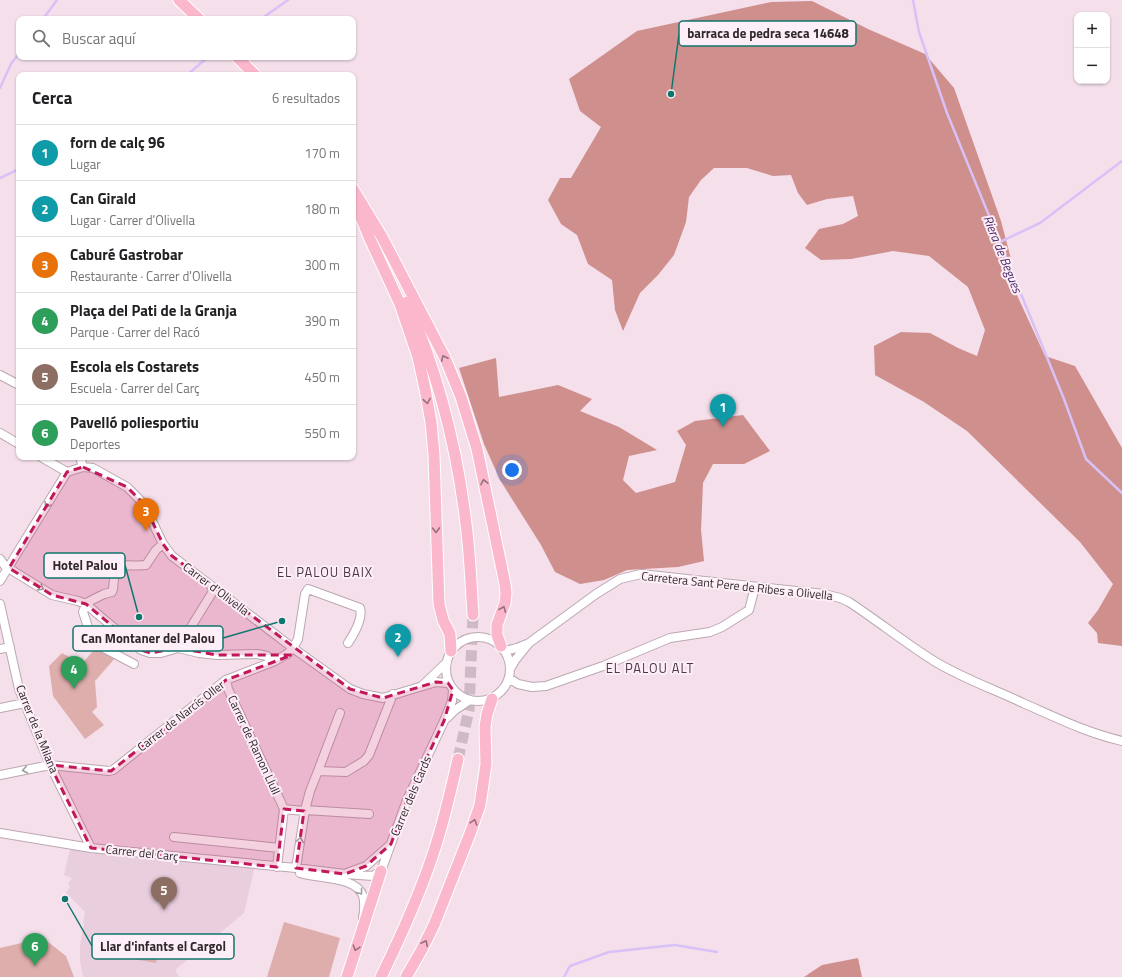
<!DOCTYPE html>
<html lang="es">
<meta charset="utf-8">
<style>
body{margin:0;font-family:"Titillium Web",sans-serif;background:#f6f6f6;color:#202124}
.controls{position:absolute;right:12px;top:12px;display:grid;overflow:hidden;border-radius:8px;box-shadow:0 1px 3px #0004}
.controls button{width:36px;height:36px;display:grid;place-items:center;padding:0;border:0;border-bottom:1px solid #e0e0e0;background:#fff;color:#202124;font:20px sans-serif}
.you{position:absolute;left:512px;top:470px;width:14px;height:14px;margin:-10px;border:3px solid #fff;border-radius:50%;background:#1a73e8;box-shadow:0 0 0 6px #1a73e833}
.badge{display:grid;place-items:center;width:26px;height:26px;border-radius:50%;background:#26689d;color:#fff;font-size:13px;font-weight:700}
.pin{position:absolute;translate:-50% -33px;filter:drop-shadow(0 1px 2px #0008)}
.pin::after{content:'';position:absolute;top:21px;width:14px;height:12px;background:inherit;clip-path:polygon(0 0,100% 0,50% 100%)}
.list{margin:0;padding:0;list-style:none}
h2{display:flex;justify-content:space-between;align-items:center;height:52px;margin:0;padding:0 16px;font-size:17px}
h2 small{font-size:13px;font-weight:400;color:#757577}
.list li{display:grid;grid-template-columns:26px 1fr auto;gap:12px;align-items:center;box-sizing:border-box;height:56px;padding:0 16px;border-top:1px solid #e0e0e0}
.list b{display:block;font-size:15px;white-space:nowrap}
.list p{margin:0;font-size:13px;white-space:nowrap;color:#757577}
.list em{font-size:13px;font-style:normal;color:#757577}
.icon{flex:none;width:22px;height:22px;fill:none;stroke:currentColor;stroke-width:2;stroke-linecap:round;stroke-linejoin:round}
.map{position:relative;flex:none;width:1122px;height:977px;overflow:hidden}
.search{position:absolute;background:#fff;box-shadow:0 1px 3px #0004;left:16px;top:16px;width:340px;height:44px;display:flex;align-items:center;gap:10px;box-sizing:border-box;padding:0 14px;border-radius:8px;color:#757577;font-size:15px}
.panel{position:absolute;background:#fff;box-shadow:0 1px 3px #0004;left:16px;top:72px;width:340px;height:388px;border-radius:8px}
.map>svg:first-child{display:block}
</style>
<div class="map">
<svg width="1122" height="977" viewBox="0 0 1122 977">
<rect width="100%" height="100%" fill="#f4dfeb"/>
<!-- built -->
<path fill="#e9cede" d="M71,845L255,865L244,913L175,970L179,977H83L80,961V945L84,924L83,923L85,912L66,893L70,886L68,884L72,878L64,875Z"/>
<!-- green -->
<path fill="#deaeac" d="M98,645L116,657L95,681L97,707L92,712L104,725L85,739L53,696L49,666L62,653L82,664Z
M284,922L340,938L329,977H267Z
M116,933L160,941L156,963L111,955Z
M43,938L66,956L74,977H0V948Z"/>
<!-- forest -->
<path fill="#ce8f8d" d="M812,1L868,29L925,54L954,88L1001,221L1011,259L1010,280L1045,356L1075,366L1122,448V646L1098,643L1097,633L1088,623L1098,610L1113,584L1080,542L967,431L924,402L875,375L874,346L901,332L930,333L958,348L977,356L985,330L968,287L929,256L893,251L851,259L821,260L805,248L819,229L843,224L858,216L853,196L827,199L807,205L798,193L791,175L773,176L747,168H714L701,180L689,197L686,222L674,255L658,275L640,293L623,331L615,310L612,280L588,264L577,235L561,224L548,200L560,178H571L601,127L580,111L569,79L637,31L771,2Z
M496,358L499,397L558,385L592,399L580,411L619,427L657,450L629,456L623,480L636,493L675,482L686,445L677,431L695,421L743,415L770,451L744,464H713L703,483L701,530L704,561L678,567L627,570L604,580L580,584L555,572L541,545L500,480L484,444L459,368Z
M858,958L862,977H804L822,965Z"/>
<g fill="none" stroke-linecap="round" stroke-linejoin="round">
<!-- stream -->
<path stroke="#d9c1f7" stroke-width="2.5" d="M913,0L919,32L947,113L1064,399L1086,459L1122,493
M43,19L57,0
M261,19L288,0
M187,75L208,57
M0,88L11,64L19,53
M0,178L19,169
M1000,242L1040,223L1122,161
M564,977L570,966L609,952L675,945L717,952"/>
<!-- major-tunnel -->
<path stroke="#cdbac5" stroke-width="11" stroke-dasharray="11 5.5" stroke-linecap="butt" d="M458,759L469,710L473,615"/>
<!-- minor casing -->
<g stroke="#bba8b3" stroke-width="10">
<path id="minor" d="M0,375L19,385
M0,433L19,444
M41,457L67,472
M80,457L83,467
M67,472L83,467L93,468L127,487L144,504L163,544L172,556L293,648L350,689L363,694L383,698L436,682L448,683
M0,559L5,566L52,595L78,601L86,604L101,617L141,650L150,653H161L178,648L199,653L217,655L257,654L267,656L275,661
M0,581L67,472
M0,604L19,689L50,765L91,848
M446 669a32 32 0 1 1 64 0a32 32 0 1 1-64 0Z
M178,648L215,588
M0,649L10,647
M505,651L517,648L527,644
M134,664L98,645L92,639L83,612L86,604L90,601L104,594L112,592L113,589L115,569L119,565C127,565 139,566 146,565L156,550L163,544
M510,669L516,659L529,643L596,594L620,579L641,574L824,594L840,598L849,602C878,621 905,643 934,661C962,678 993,689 1023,703C1055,717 1087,733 1122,741
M509,678L518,684L532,687L546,686L603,666L670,638L710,632L722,627L749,610L755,587
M226,680L228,689L284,809
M423,685L447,662
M0,708L25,703
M447,718L455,710L470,700
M318,771L340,713
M0,775L50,765L109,771L113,770L226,680L275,661L287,654L293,648L298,639L305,594L308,589L360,608C363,619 354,634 348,643
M284,809L304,811
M305,810L369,814
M0,833L91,848L296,868L345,874L373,876L381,871L407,800L444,721L452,701L453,690
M174,837L279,848
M277,867L284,809
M296,868L305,810L310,791L318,771L346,772L364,761L369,755L393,694
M300,873C318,879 356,876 363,896C365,901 364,913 363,918
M347,873L366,866L390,845"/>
</g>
<!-- major casing -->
<g stroke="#fff" stroke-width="13">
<path id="major" d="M179,0L199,19
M237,57L255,75
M353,189L382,237L445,358L461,397L477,449L505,584L506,593L505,603L497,625V635L501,646
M357,207L369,237L400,304L418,357L425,389L431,422L434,455L439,604L443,620L450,634L451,651
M407,302C438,373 457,448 466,524C470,554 471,585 473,615
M347,977L381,871
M381,977C401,936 420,894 434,851C444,821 451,790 458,759
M406,977L421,951L434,925L471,831L480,805L486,764L485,727L487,714L492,699"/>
</g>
<!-- minor -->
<use href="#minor" stroke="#fff" stroke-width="8"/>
<!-- major -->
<use href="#major" stroke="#fbb8cc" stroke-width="11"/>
</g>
<!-- one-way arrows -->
<defs><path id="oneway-chevron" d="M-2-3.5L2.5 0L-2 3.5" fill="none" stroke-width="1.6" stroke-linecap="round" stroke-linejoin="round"/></defs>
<g stroke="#95707c">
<use href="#oneway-chevron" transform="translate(444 358) rotate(-115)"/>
<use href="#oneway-chevron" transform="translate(427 401) rotate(81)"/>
<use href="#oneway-chevron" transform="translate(484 482) rotate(-102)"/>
<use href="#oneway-chevron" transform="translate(436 530) rotate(89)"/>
<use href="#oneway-chevron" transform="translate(503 609) rotate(-68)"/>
<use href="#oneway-chevron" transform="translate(474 822) rotate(-72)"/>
<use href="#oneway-chevron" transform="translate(425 943) rotate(-64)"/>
<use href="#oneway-chevron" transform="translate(356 948) rotate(107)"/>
</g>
<g stroke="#a19ea0">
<use href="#oneway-chevron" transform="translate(47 505) rotate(121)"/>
<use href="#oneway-chevron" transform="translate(41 588) rotate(32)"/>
<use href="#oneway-chevron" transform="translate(25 770) rotate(169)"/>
<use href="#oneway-chevron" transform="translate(300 840) rotate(-82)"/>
<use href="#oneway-chevron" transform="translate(360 892) rotate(53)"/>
</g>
<!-- marked area -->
<path fill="#c2185b" fill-opacity="0.2" stroke="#c2185b" stroke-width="3" stroke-dasharray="8 5" stroke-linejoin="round" d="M83,467L127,487L144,504L163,544L172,556L350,689L383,698L436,682L448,683L453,690L444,721L407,800L391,844L366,866L345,874L296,868L304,811L284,809L277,867L91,848L50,765L111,771L226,680L292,655H217L178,648L150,653L141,650L86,604L52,595L9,568L67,472Z"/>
<g text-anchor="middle" stroke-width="4" stroke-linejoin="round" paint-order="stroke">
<!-- street labels -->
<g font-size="12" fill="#2f282c" stroke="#feeef7">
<text transform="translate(737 586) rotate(6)" y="4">Carretera Sant Pere de Ribes a Olivella</text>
<text transform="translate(216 589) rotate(37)" y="4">Carrer d'Olivella</text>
<text transform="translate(181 716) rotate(-38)" y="4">Carrer de Narcís Oller</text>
<text transform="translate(37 729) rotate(68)" y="4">Carrer de la Milana</text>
<text transform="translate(254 745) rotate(65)" y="4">Carrer de Ramon Llull</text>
<text transform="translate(411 796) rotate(-67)" y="4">Carrer dels Cards</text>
<text transform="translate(142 853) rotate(6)" y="4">Carrer del Carç</text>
</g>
<!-- water labels -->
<g font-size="13" font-style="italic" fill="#492a68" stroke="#feeef7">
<text transform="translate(1003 254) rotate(68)" y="5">Riera de Begues</text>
</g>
<!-- neighbourhood labels -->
<g font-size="13" letter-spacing="1" fill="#4a3a43" stroke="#feeef7">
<text x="325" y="577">EL PALOU BAIX</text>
<text x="650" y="673">EL PALOU ALT</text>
</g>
</g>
<!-- callouts -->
<path fill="none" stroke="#0f766e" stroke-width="1.5" d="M671 94L679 34M139 617L125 565M282 621L223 638M65 899L92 946"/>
<g fill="#0f766e" stroke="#feeef7" stroke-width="1.5">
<circle cx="671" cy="94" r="4"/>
<circle cx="139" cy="617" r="4"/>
<circle cx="282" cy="621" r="4"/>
<circle cx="65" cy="899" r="4"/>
</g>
<g fill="#feeef7" stroke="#0f766e" stroke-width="1.5">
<rect x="679" y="21" width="177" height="25" rx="4"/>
<rect x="44" y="553" width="81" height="25" rx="4"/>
<rect x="73" y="626" width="150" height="25" rx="4"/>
<rect x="92" y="934" width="142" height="25" rx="4"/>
</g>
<g font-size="13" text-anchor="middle" font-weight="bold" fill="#2f282c">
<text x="768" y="38">barraca de pedra seca 14648</text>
<text x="85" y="570">Hotel Palou</text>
<text x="148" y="643">Can Montaner del Palou</text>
<text x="163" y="951">Llar d'infants el Cargol</text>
</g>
</svg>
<div class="controls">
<button>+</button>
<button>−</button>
</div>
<div class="you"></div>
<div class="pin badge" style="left:723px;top:427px;background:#0f9aa8">1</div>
<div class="pin badge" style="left:398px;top:657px;background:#0f9aa8">2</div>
<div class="pin badge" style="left:146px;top:531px;background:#e8710a">3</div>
<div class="pin badge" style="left:74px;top:689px;background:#2e9e5b">4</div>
<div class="pin badge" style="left:164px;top:910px;background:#8d6e63">5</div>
<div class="pin badge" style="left:35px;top:966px;background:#2e9e5b">6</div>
<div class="search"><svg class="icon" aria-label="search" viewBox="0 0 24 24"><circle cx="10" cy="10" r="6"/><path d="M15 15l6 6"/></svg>Buscar aquí</div>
<section class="panel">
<h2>Cerca<small>6 resultados</small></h2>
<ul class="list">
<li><span class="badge" style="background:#0f9aa8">1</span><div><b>forn de calç 96</b><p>Lugar</p></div><em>170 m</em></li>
<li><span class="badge" style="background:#0f9aa8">2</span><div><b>Can Girald</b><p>Lugar · Carrer d'Olivella</p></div><em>180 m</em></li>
<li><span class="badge" style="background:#e8710a">3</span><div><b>Caburé Gastrobar</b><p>Restaurante · Carrer d'Olivella</p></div><em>300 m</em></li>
<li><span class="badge" style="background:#2e9e5b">4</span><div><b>Plaça del Pati de la Granja</b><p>Parque · Carrer del Racó</p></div><em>390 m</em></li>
<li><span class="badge" style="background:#8d6e63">5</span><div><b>Escola els Costarets</b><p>Escuela · Carrer del Carç</p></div><em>450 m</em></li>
<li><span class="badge" style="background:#2e9e5b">6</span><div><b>Pavelló poliesportiu</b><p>Deportes</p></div><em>550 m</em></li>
</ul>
</section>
</div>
